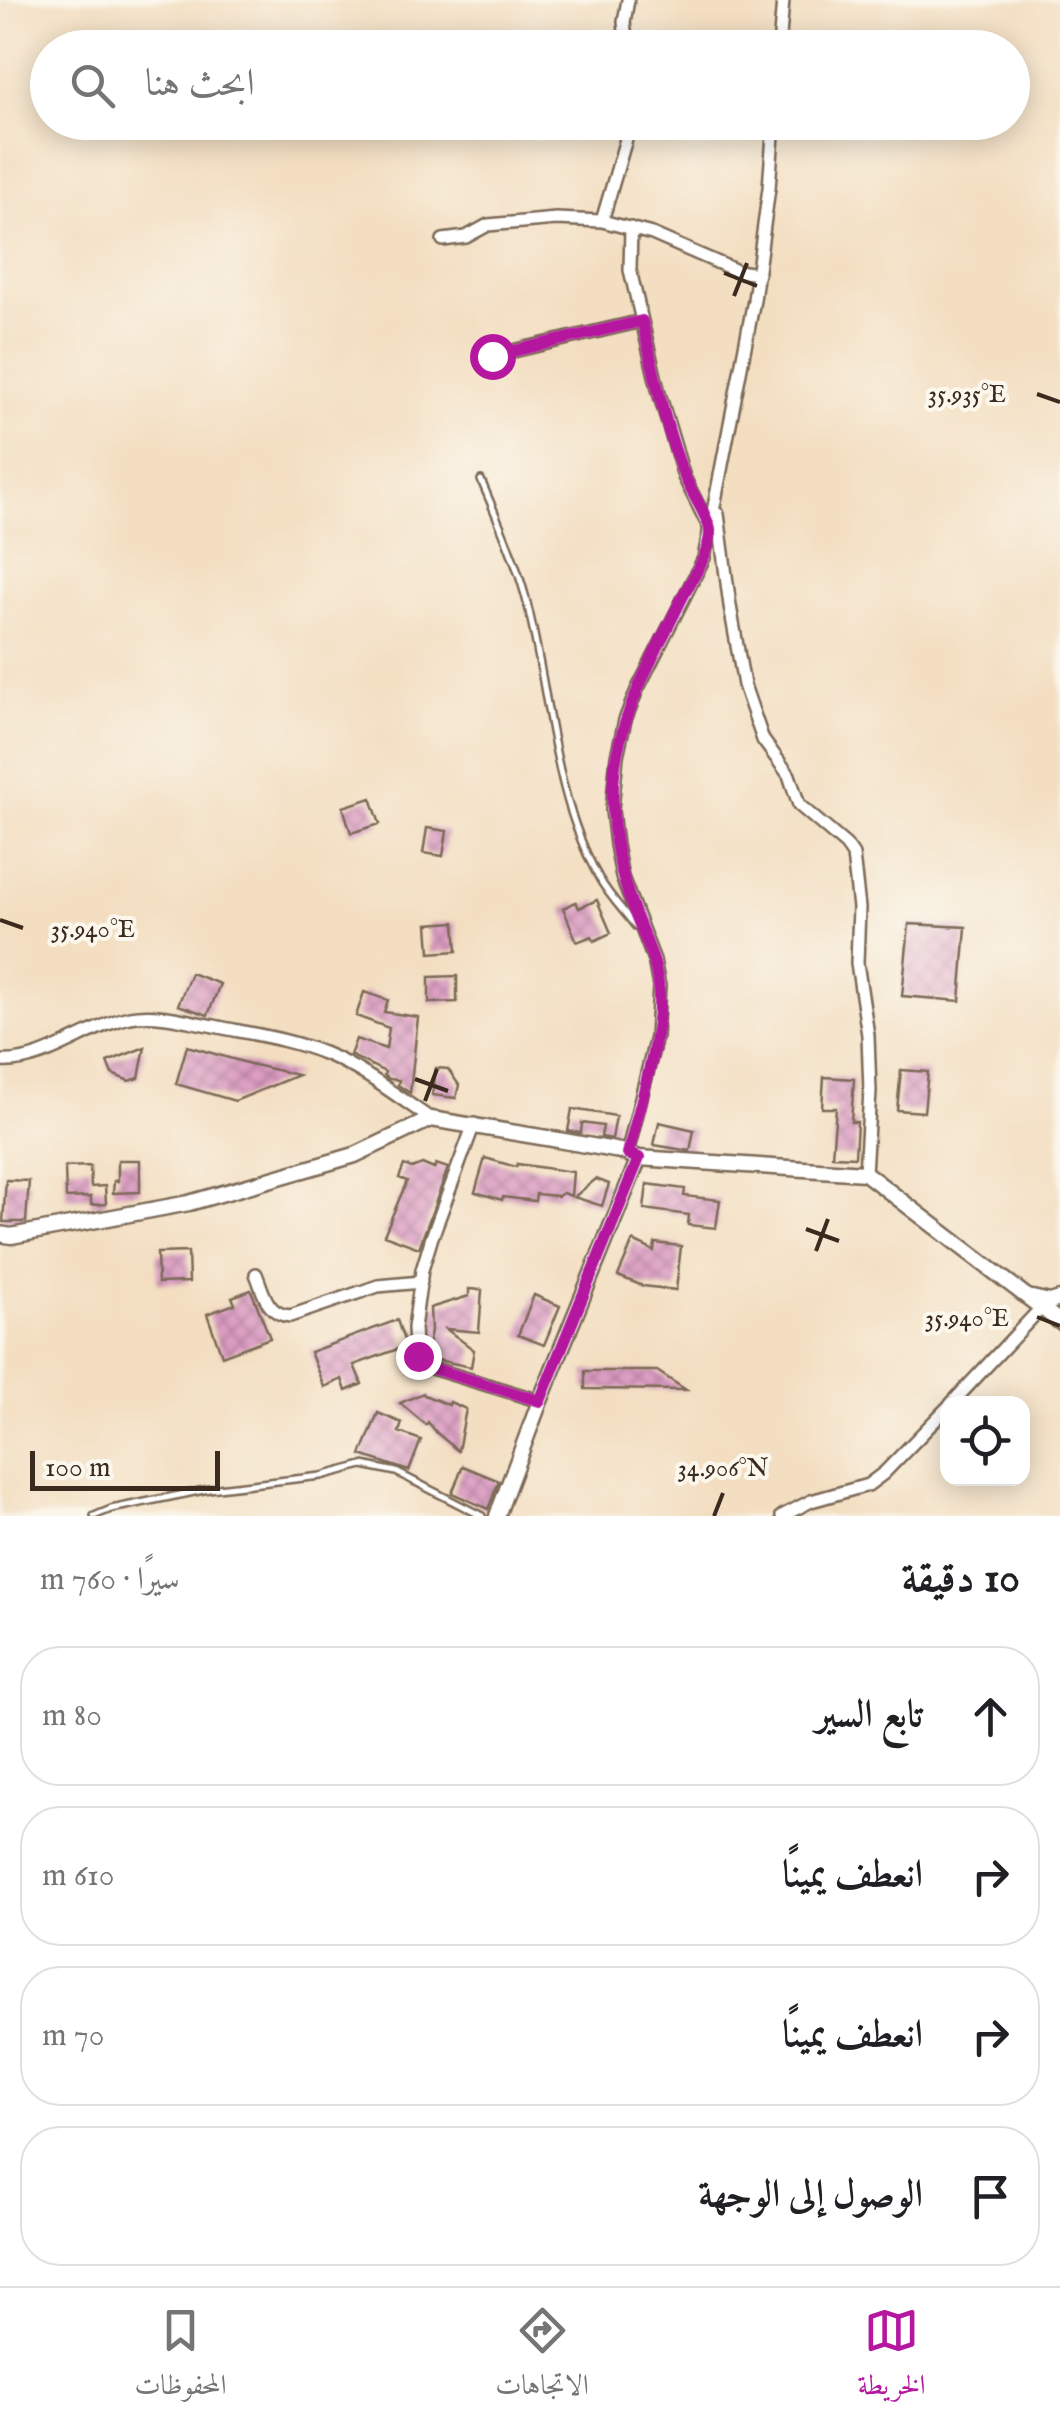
<!DOCTYPE html>
<html lang="ar">
<meta charset="utf-8">
<style>
body{margin:0;font-family:"IM FELL English",Amiri,serif;background:#f2f2f2;color:#202124;direction:rtl}
.controls{position:absolute;right:30px;bottom:30px;display:grid;overflow:hidden;border-radius:20px;box-shadow:0 5px 25px #0003}
.controls button{width:90px;height:90px;display:grid;place-items:center;padding:0;border:0;border-bottom:2px solid #e0e0e0;background:#fff;color:#202124;font:50px sans-serif}
.scale{position:absolute;left:30px;bottom:25px;width:190px;box-sizing:border-box;padding-left:10px;border:5px solid #3b2a1e;border-top:0;font-size:28px;line-height:35px;white-space:nowrap;color:#3b2a1e;-webkit-text-stroke:8px #fbf7ec;paint-order:stroke}
.stop{position:absolute;width:30px;height:30px;margin:-22px;border:8px solid #b5179e;border-radius:50%;background:#fff}
.stop.end{background:#b5179e;border-color:#fff;box-shadow:0 2px 10px #0008}
.list{margin:0;padding:0;list-style:none}
h2{display:flex;justify-content:space-between;align-items:center;height:130px;margin:0;padding:0 40px;font-size:42px}
h2 small{font-size:32px;font-weight:400;color:#757577}
.list li{display:grid;grid-template-columns:65px 1fr auto;gap:30px;align-items:center;box-sizing:border-box;height:140px;margin:0 20px 20px;padding:0 20px;border:2px solid #e0e0e0;border-radius:40px}
.list b{display:block;font-size:38px;white-space:nowrap}
.list em{font-size:32px;font-style:normal;color:#757577}
.icon{flex:none;width:55px;height:55px;fill:none;stroke:currentColor;stroke-width:2;stroke-linecap:round;stroke-linejoin:round}
.map{position:relative;flex:none;width:1060px;height:1516px;overflow:hidden;direction:ltr}
.search{position:absolute;background:#fff;box-shadow:0 5px 25px #0003;left:30px;right:30px;top:30px;height:110px;display:flex;align-items:center;gap:25px;box-sizing:border-box;padding:0 35px;border-radius:55px;color:#757577;font-size:38px}
.sheet{height:770px;background:#fff}
nav{display:flex;justify-content:space-around;align-items:center;box-sizing:border-box;height:140px;border-top:2px solid #e0e0e0;background:#fff;font-size:28px;color:#757577}
nav a{display:grid;justify-items:center;gap:5px}
nav .on{color:#b5179e}
.map>svg:first-child{display:block}
</style>
<div class="map">
<svg width="1060" height="1516" viewBox="0 0 1060 1516">
<defs>
<pattern id="building-cross-hatch" width="8" height="8" patternUnits="userSpaceOnUse" patternTransform="scale(2.5)"><rect width="8" height="8" fill="#dc9cc3"/><path d="M0 0l8 8M0 8l8-8" fill="none" stroke="#b47f9e"/></pattern>
</defs>
<rect width="100%" height="100%" fill="#fbf7ec"/>
<filter id="ink" filterUnits="userSpaceOnUse"><feTurbulence type="fractalNoise" baseFrequency=".01" numOctaves="2"/><feDisplacementMap in="SourceGraphic" scale="20" xChannelSelector="R" yChannelSelector="G"/><feConvolveMatrix kernelMatrix="1 2 1 2 8 2 1 2 1" color-interpolation-filters="sRGB"/></filter>
<filter id="wash" filterUnits="userSpaceOnUse"><feTurbulence type="fractalNoise" baseFrequency=".0048" numOctaves="4" result="noise"/><feDisplacementMap in="SourceGraphic" scale="40" xChannelSelector="R" yChannelSelector="G"/><feGaussianBlur stdDeviation="2.25" result="paint"/><feColorMatrix in="noise" values="0 0 0 0 0 0 0 0 0 0 0 0 0 0 0 0 0 1.4 0 .05"/><feComposite in="paint" operator="in"/></filter>
<g filter="url(#wash)">
<rect width="100%" height="100%" fill="#f3dec1"/>
<g id="blocks">
<!-- building -->
<path fill="url(#building-cross-hatch)" d="M371,798L380,824L351,833L343,807Z
M427,828L447,831L443,856L423,853Z
M597,900L611,933L594,941L592,936L577,942L563,908L576,902L579,908Z
M455,922L457,951L430,953L428,924Z
M909,924L966,927L960,1001L902,996Z
M191,973L220,984L208,1015L178,1005Z
M457,976V1002L429,1003V977Z
M364,992L388,1000L384,1012L418,1017L410,1093L398,1085L399,1080L389,1079L384,1075L385,1072L350,1055L356,1039L386,1049L389,1028L356,1016Z
M187,1046L250,1064L298,1075L235,1101L176,1084Z
M145,1047L139,1078L129,1081L112,1074L107,1062Z
M436,1068L448,1069L459,1085L456,1098L432,1095Z
M901,1070L928,1072L924,1112L897,1110Z
M824,1077L854,1079L851,1122H857L855,1157L832,1156L836,1108H822Z
M572,1109L616,1116L612,1139L601,1137L603,1126L582,1123L581,1133L568,1131Z
M659,1122L694,1130L690,1151L654,1145Z
M485,1158L516,1167L517,1164L573,1172L571,1196L563,1193L558,1196L536,1194L535,1201L503,1197L502,1200L475,1192Z
M118,1160H140V1192L113,1193L114,1181H118Z
M422,1164L434,1169L436,1164L448,1168L419,1248L384,1235L407,1181L399,1178L404,1165L412,1168Z
M90,1166L91,1187L105,1186L106,1204L91,1205V1197L66,1198L65,1167Z
M596,1179L609,1184L602,1206L574,1197Z
M6,1180L29,1181L26,1222H3Z
M647,1184L685,1189L684,1196L720,1200L716,1228L688,1225L689,1215L644,1209Z
M633,1241L654,1251L655,1243L681,1246L676,1290L643,1286L618,1276Z
M188,1252L189,1282L158,1283L157,1253Z
M469,1289L482,1290L479,1332L446,1329L474,1350L471,1367L433,1359L427,1353L431,1330L430,1308L469,1296Z
M251,1290L270,1338L222,1356L207,1314L235,1304L232,1297Z
M534,1295L560,1306L544,1345L518,1335Z
M397,1320L406,1346L354,1365L362,1384L346,1391L342,1379L324,1387L310,1352Z
M585,1371H657L686,1390L585,1389Z
M423,1393L424,1395L449,1405L450,1402L466,1409L458,1451L437,1433L428,1422L426,1425L400,1403Z
M378,1413L402,1423L399,1432L421,1440L409,1471L361,1455Z
M463,1466L499,1481L488,1509L452,1493Z"/>
</g>
</g>
<g filter="url(#ink)">
<use href="#blocks" fill-opacity="0" stroke="#7b6957" stroke-width="2.5"/>
<g fill="none" stroke-linecap="round" stroke-linejoin="round">
<!-- service casing -->
<g stroke="#7b6957" stroke-width="10">
<path id="service" d="M481,480C497,518 514,556 525,595C550,688 551,793 599,878C609,896 624,911 636,927
M94,1516L111,1509L209,1489L321,1476L363,1465L396,1472L482,1516"/>
</g>
<!-- minor casing -->
<g stroke="#7b6957" stroke-width="16">
<path id="minor" d="M627,48L624,22L628,0
M779,48L783,0
M602,221L631,122
M631,228L630,270L659,393L684,477L710,529
M443,240L466,237L488,225L556,219L602,221L652,234L737,271L758,274
M492,356L642,321
M718,514L730,606L744,685L763,740L789,775L799,805L846,845L853,855L859,908L857,963L868,1035L870,1092L865,1173
M0,1061C43,1065 88,1026 130,1017C158,1012 186,1021 214,1026C252,1034 290,1039 326,1054C363,1069 398,1097 431,1119
M474,1124L432,1237L422,1270L414,1328L415,1346L418,1357L428,1367L540,1401
M627,1154L656,1037L659,986L654,960L622,877L616,845L612,810L617,756L625,720L637,690L704,558L754,300L769,188L774,122
M256,1274C264,1293 266,1314 290,1316L378,1286L421,1282
M951,1404L1041,1308
M782,1516L811,1501L868,1485L884,1473L948,1407"/>
</g>
<!-- tertiary casing -->
<g stroke="#7b6957" stroke-width="19">
<path id="tertiary" d="M0,1234L11,1236L189,1203L355,1155L431,1119L547,1138L620,1151L639,1158L865,1173L1060,1322
M1032,1298L1050,1302L1060,1299
M497,1516L540,1401L639,1158"/>
</g>
<!-- service -->
<use href="#service" stroke="#fff" stroke-width="5"/>
<!-- minor -->
<use href="#minor" stroke="#fff" stroke-width="11"/>
<!-- tertiary -->
<use href="#tertiary" stroke="#fff" stroke-width="14"/>
</g>
</g>
<g fill="none" stroke-linecap="round" stroke-linejoin="round" filter="url(#ink)">
<!-- route -->
<path stroke="#b5179e" stroke-width="12" d="M418,1356L428,1367L540,1401L639,1158L628,1154C639,1106 665,1030 658,983C655,957 643,935 634,911C615,860 607,807 617,754C628,699 657,650 681,600C691,580 711,553 710,530C709,518 689,489 684,475C664,426 655,373 642,321L492,356"/>
</g>
<!-- ticks -->
<path fill="none" stroke="#3b2a1e" stroke-width="4" d="M724,273L757,286M734,296L747,263M1037,394L1060,402M0,920L23,928M415,1079L448,1091M425,1101L437,1069M806,1229L839,1241M816,1251L828,1219M1037,1317L1060,1326M714,1516L723,1493"/>
<g font-size="25" text-anchor="middle" fill="#3b2a1e" stroke="#fbf7ec" stroke-width="8" stroke-linejoin="round" paint-order="stroke">
<text x="967" y="402">35.935°E</text>
<text x="93" y="937">35.940°E</text>
<text x="967" y="1326">35.940°E</text>
<text x="723" y="1476">34.906°N</text>
</g>
</svg>
<div class="controls">
<button><svg class="icon" aria-label="locate" viewBox="0 0 24 24"><circle cx="12" cy="12" r="6"/><path d="M12 2v4M12 18v4M2 12h4M18 12h4"/></svg></button>
</div>
<div class="scale">100 m</div>
<div class="stop" style="left:492px;top:356px"></div>
<div class="stop end" style="left:418px;top:1356px"></div>
<div class="search"><svg class="icon" aria-label="search" viewBox="0 0 24 24"><circle cx="10" cy="10" r="6"/><path d="M15 15l6 6"/></svg>ابحث هنا</div>
</div>
<section class="sheet">
<h2>10 دقيقة<small>سيرًا · 760 m</small></h2>
<ul class="list">
<li><svg class="icon" aria-label="ahead" viewBox="0 0 24 24"><path d="M12 20V5M6 11l6-6 6 6"/></svg><div><b>تابع السير</b></div><em>80 m</em></li>
<li><svg class="icon" aria-label="right" viewBox="0 0 24 24"><path d="M7 20v-9h11M14 6l5 5-5 5"/></svg><div><b>انعطف يمينًا</b></div><em>610 m</em></li>
<li><svg class="icon" aria-label="right" viewBox="0 0 24 24"><path d="M7 20v-9h11M14 6l5 5-5 5"/></svg><div><b>انعطف يمينًا</b></div><em>70 m</em></li>
<li><svg class="icon" aria-label="arrive" viewBox="0 0 24 24"><path d="M6 21V4h12l-3 4 3 4H6"/></svg><div><b>الوصول إلى الوجهة</b></div></li>
</ul>
</section>
<nav>
<a class="on"><svg class="icon" aria-label="map" viewBox="0 0 24 24"><path d="M3 6l6-2 6 2 6-2v14l-6 2-6-2-6 2zM9 4v14M15 6v14"/></svg>الخريطة</a>
<a><svg class="icon" aria-label="directions" viewBox="0 0 24 24"><path d="M12 3l9 9-9 9-9-9zM9 14v-3h6M13 9l2 2-2 2"/></svg>الاتجاهات</a>
<a><svg class="icon" aria-label="saved" viewBox="0 0 24 24"><path d="M7 4h10v16l-5-4-5 4z"/></svg>المحفوظات</a>
</nav>
